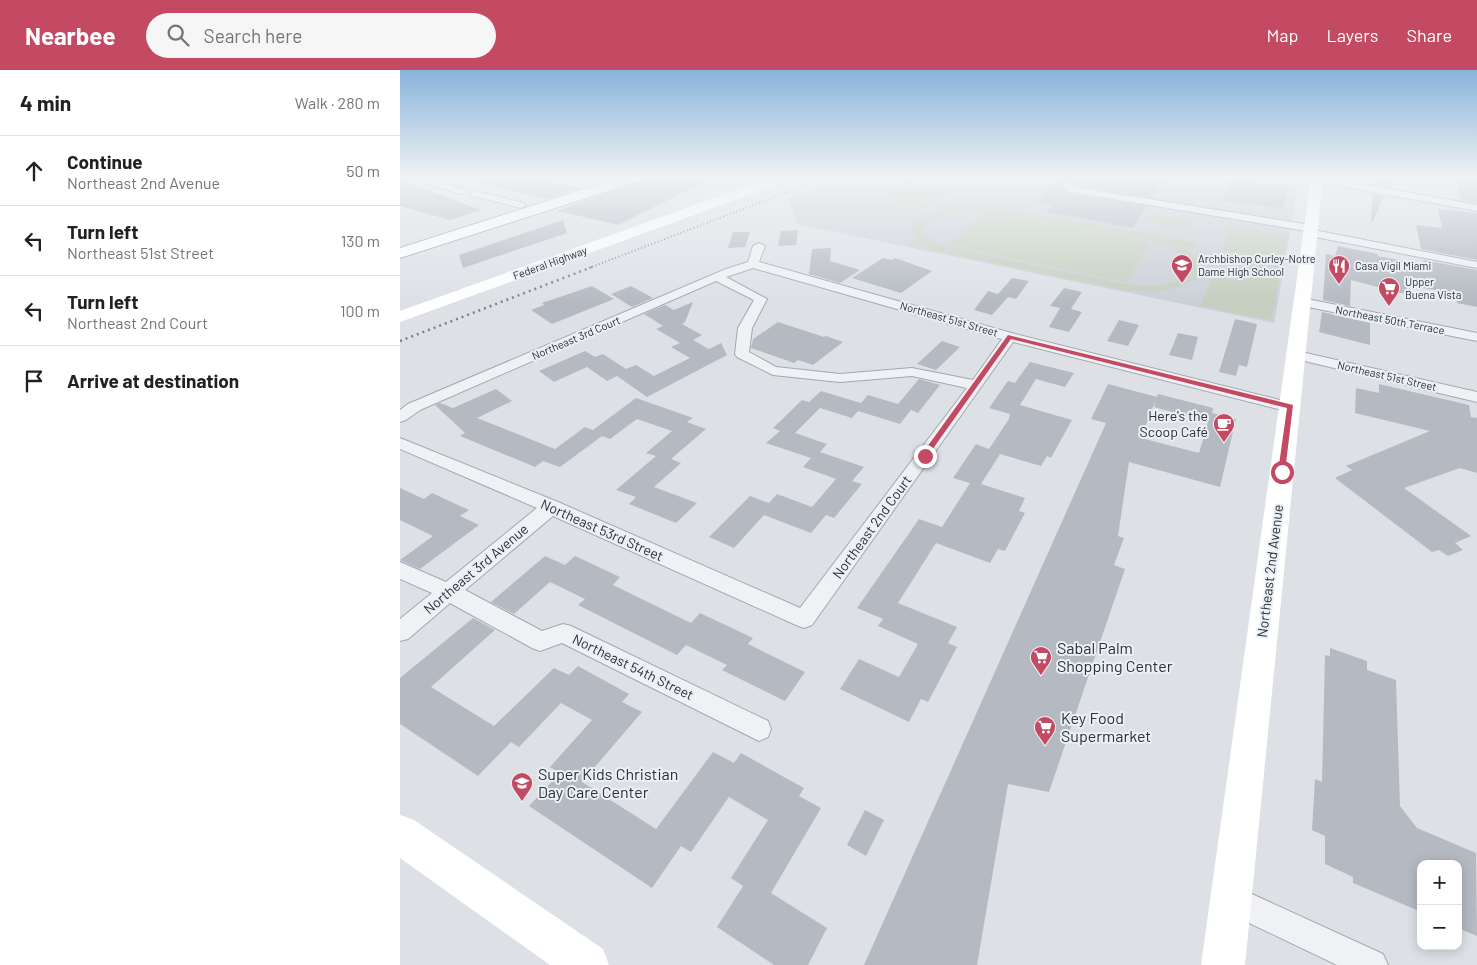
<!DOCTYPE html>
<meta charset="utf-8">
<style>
body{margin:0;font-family:Barlow,sans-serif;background:#f6f6f6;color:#202124}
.controls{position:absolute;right:15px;bottom:15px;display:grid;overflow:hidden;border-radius:10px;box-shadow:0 2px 12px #0003}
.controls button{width:45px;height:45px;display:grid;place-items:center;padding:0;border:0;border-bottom:1px solid #e0e0e0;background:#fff;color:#202124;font:25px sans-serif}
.stop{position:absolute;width:15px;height:15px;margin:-11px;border:4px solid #c44962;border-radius:50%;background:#fff}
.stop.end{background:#c44962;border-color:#fff;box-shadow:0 1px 5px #0008}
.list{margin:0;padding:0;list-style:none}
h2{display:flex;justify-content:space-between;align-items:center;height:65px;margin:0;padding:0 20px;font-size:21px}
h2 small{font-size:16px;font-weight:400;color:#757577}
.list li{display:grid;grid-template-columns:32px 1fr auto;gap:15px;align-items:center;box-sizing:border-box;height:70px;padding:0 20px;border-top:1px solid #e0e0e0}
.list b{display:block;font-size:19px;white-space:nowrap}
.list p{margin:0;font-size:16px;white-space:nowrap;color:#757577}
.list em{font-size:16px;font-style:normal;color:#757577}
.icon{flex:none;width:28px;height:28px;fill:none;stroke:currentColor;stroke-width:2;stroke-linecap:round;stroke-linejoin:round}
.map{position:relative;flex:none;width:1077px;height:895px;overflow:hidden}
header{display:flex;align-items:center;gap:30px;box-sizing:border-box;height:70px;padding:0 25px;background:#c44962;color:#fff}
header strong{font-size:24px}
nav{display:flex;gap:28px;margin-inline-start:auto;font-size:18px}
.search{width:350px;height:45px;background:#f6f6f6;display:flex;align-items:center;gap:12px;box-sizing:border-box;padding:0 18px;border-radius:28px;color:#757577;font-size:19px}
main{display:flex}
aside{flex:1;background:#fff}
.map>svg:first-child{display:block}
</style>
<header>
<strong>Nearbee</strong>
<div class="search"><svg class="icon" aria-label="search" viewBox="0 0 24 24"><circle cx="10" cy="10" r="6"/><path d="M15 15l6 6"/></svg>Search here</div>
<nav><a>Map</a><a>Layers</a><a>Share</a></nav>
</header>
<main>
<aside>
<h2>4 min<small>Walk · 280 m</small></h2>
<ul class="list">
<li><svg class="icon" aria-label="ahead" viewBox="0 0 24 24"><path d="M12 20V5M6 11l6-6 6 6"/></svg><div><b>Continue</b><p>Northeast 2nd Avenue</p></div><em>50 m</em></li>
<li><svg class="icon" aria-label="left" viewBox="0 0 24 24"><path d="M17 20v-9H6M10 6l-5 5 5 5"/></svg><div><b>Turn left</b><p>Northeast 51st Street</p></div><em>130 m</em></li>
<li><svg class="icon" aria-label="left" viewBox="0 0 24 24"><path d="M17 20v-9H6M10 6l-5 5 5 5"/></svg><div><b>Turn left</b><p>Northeast 2nd Court</p></div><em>100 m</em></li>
<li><svg class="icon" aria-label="arrive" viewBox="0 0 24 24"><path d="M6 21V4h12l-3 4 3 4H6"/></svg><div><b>Arrive at destination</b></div></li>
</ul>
</aside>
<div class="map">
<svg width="1077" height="895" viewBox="0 0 1077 895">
<rect width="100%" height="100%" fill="#dde1e6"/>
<!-- built -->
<path fill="#cbd0d7" d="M442,107H900L874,253L397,154L388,129Z"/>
<!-- green -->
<path fill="#c4cfbf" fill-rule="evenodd" d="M506,109L554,119L527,138C513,136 496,136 487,123L490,117Z
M561,132L798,173L795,178L782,176C794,185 800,190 801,205C776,223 755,223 725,220L537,181L518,172L512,162L514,153C529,142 541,138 559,136ZM573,139L748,170C765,174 781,178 789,195C782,220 747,216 726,214L547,177L536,173L525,165L523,157C534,141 556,141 573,139Z
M586,142L750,172L727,212L549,175Z
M752,144L792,151L788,159L747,151Z
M830,157L887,166L871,250L801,236L812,206L840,211L848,185L822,180Z"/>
<!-- building -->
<path fill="#b5bac2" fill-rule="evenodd" d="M82,107H128L181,118L147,129L81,113Z
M251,107H315L218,155L157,141Z
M660,107H766L752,128L675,115L668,110L660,115L671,124L747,136L733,158L646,142L652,135L636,132Z
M832,107H851L850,112L888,117L883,138L823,131Z
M974,107H992L988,117L973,114Z
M1057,107H1077V133L1060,130Z
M0,110L81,140L50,150L0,136Z
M973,124L984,126L973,151H971Z
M1038,139L1077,143V190L1021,179L1016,155L1042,158Z
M163,150L167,163L63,198L59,185Z
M398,160L396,175L378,176L381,161Z
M333,162H350L345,177L328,178Z
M938,176L978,184L977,186L1024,194L1023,190L1077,200V237L1057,233L1056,224L1007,215V223H1000L951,210L950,236L923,230L926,184L935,186Z
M431,178L430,191L460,200L440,213L409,204L412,179Z
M483,188L492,190L495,188L532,201L501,223L452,208Z
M612,208L629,211L616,229L608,227L592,245L574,240L588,221L598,224Z
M192,216L214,229L152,254L131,240L144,235L142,233Z
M231,216L253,228L232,237L211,224Z
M664,218L682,222L671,239L682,242L669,262L649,257L660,238L650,236Z
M293,232L285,252L282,254L302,265L293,270L309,279L321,273L327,285L247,327L217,306L207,311L187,297L154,312L139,301L185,281L195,287L203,284L226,299L236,295L254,306L290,288L271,277L280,273L256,259L263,256L244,244L265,235L274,240Z
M922,242L970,253V275L919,262Z
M835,249L857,254L847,297L839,295L836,306L819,302Z
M719,250L739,255L728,276L707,271Z
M378,252L424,267L426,266L443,272L413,295L398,290L394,293L351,278L353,269Z
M778,263L798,267L792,290L769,285Z
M542,271L560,277L536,300L517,294Z
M630,292L674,303L665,317L636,309L620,335L672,350L651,388L647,386L641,396L600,384L581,414L625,428L619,441L625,443L605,481L598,479L590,493L536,473L498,533L557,557L548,573L557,577L528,632L521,629L509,652L440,619L459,589L499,607L518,574L478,556L483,549L457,538L519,449L542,457L570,413L553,408L576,374L589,379L609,349L610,344L589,338L608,311L615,313Z
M519,309L540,315L518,343L511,340L500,354L458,341L452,348L420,338L395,363L427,374L420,382L464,397L452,411L462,414L434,448L426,445L411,463L364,445L334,478L309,467L350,426L369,433L377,424L412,437L436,409L403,397L411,388L366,373L380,361L373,358L402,330L409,332L421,321L461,333L468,325L498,334Z
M708,314L757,327L758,324L813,338L812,343L836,349L820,417L729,392L718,466L724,468L714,495L725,499L649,722L608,714L577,895H464L706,353L691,349ZM756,329L754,337L808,352L799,383L741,368Z
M979,314L1069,335L1071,347L1077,348V403L1060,398L1004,418L1071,466L1055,473L1063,480L1048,486L1039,480L1032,482L935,408L952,400L946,396L1030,361L955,343L956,318L979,323Z
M96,319L112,331L77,348L155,379L185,357L193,360L236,328L293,348L287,352L306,359L271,389L281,393L254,417L297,433L276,453L229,434L236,427L216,420L256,386L246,383L272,361L237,349L210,369L202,366L160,397L143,391L135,397L60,366L65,363L35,335L40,333L53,338Z
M0,418L24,429L32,423L69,440L60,446L79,455L20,499L2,491L0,490L33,466L0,450Z
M145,486L165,495L175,486L220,507L213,515L291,553L300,543L353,568L348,574L405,602L385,631L322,600L327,595L286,575L277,585L178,535L185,529L150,512L114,544L91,532Z
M73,548L95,560L31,617L94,656L154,598L169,605L178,596L229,624L222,632L242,642L182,712L256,759L313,682L334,693L341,683L404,718L399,726L421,738L371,823L427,858L408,895H374L317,857L343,816L331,808L368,750L329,727L291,782L281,776L252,818L129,736L160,703L150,697L192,650L161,633L119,677L111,672L78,706L0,654V608Z
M930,578L967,591V600L996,610L1000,736L1017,758L1076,783L1077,866L1058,858V794H1021V835L1018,834L1019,841L953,813V807L925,794V766L912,760L915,709L922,712L925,585L930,586Z
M465,740L484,750L466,786L447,775Z"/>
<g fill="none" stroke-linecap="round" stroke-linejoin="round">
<!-- street casing -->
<g stroke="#a3a8af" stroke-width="2">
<path id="street" d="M3,107H19L64,119L66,121L61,124Z
M914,107H923L1077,135V141L917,112L914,111Z
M667,112L674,117L911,155L916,158L914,160L1077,192V198L910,166L905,163L907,161L671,122L662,115Z
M75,121L124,133L126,135L121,138L72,126L70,124Z
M359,173L365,176L359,192L615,264L896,334L898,337L896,340L890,342L613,272L412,555L404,558L396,555L153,446L65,520L142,561L163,554L171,556L368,651L371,659L368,667L359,671L162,573L140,581L132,578L50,533L8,569L0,571V549L32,523L0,509V492L46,512L137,438L0,379V368L158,432L400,538L567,318L512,306L440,312L373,305L337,287L335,284L338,258L354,230L316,211L20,340L6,350L0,352V340L8,334L326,199L348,192L353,176ZM353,198L602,269L573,310L512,298L440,304L376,297L349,282L352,258L367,229L326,207Z
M902,228L1077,263V271L898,235L896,232Z
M897,281L1077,322V332L892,288L890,285L892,282Z
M830,814L983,884L988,895H937L820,839L815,829L820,819Z"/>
</g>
<!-- primary casing -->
<g stroke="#9da6b1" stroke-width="2">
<path id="primary" d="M222,107H243L242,110L0,188V178Z"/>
</g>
<!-- street -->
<use href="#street" fill="#eff1f4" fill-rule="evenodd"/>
<!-- secondary -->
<path fill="#fff" fill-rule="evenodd" d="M372,107H391L390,110L0,252V241Z
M911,107H923L845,895H801Z
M0,745L14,750L203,879L209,895H150L0,788Z"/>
<!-- primary -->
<use href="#primary" fill="#fff" fill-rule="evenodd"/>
<!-- rail-far1 -->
<path stroke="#78818e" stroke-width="2" stroke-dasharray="1 2.5" stroke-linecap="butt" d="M189,198L427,107"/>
<!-- rail -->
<path stroke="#78818e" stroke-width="2.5" stroke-dasharray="2 4" stroke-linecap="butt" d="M0,271L192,197"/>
</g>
<!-- sky -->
<linearGradient id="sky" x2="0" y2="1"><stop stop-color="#89b3da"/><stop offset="0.46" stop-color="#f0f2f4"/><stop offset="1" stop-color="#f0f2f4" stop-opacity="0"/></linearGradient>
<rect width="1077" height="233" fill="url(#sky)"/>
<!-- route -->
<path fill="#c44962" d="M608,265L893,335L885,402L882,405L878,402L887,338L611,269L527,387H522V384Z"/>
<!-- icons -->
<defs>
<g id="school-pin" transform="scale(1.125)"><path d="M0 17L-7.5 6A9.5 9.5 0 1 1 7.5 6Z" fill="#c44962" stroke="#ecf0f4"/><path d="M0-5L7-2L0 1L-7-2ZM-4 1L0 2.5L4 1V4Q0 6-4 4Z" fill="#fff"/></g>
<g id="restaurant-pin" transform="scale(1.125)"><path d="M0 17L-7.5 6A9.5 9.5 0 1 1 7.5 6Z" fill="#c44962" stroke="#ecf0f4"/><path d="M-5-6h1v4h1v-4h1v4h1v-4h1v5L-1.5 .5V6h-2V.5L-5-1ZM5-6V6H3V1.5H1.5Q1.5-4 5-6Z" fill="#fff"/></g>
<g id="supermarket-pin" transform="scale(1.125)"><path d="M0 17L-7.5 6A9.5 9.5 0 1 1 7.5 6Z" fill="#c44962" stroke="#ecf0f4"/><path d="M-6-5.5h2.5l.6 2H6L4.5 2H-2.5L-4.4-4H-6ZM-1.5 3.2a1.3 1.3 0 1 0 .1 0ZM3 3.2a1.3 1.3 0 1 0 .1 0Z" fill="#fff"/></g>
<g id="cafe-pin" transform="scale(1.125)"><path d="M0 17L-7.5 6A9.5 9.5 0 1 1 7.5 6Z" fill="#c44962" stroke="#ecf0f4"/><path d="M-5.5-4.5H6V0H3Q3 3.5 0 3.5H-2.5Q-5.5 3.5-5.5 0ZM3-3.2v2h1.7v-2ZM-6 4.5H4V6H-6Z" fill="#fff"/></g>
</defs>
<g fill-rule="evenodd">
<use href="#school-pin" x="782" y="195"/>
<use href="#restaurant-pin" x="939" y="196"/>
<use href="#supermarket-pin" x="989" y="218"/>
<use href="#cafe-pin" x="824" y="354"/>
<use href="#supermarket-pin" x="641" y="587"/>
<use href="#supermarket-pin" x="645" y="657"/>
<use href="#school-pin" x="122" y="713"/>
</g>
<g text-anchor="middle" stroke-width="4" stroke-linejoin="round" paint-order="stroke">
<!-- far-poi labels -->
<g font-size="11" fill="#28303b" stroke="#ecf0f4" text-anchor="start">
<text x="798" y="193">Archbishop Curley-Notre<tspan x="798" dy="13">Dame High School</tspan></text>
<text x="955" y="200">Casa Vigil Miami</text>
<text x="1005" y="216">Upper<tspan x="1005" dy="13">Buena Vista</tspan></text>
</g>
<!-- far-street labels -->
<g font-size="11" fill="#28303b" stroke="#ecf0f4">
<text transform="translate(150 193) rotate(-20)" y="4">Federal Highway</text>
<text transform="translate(549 249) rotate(16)" y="4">Northeast 51st Street</text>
<text transform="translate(990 250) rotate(11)" y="4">Northeast 50th Terrace</text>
<text transform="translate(176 268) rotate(-23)" y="4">Northeast 3rd Court</text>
<text transform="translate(987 306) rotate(13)" y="4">Northeast 51st Street</text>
</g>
<!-- poi labels -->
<g font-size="14" fill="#28303b" stroke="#ecf0f4" text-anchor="end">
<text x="808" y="351">Here's the<tspan x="808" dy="16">Scoop Café</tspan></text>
</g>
<!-- street labels -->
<g font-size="14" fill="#28303b" stroke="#ecf0f4">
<text transform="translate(472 457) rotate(-54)" y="5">Northeast 2nd Court</text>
<text transform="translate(202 460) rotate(24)" y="5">Northeast 53rd Street</text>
<text transform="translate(76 499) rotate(-40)" y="5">Northeast 3rd Avenue</text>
<text transform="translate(870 501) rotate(-83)" y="5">Northeast 2nd Avenue</text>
<text transform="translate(233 597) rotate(26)" y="5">Northeast 54th Street</text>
</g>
<!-- near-poi labels -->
<g font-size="16" fill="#28303b" stroke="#ecf0f4" text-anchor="start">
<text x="657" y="584">Sabal Palm<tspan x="657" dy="18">Shopping Center</tspan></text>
<text x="661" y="654">Key Food<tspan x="661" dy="18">Supermarket</tspan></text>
<text x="138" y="710">Super Kids Christian<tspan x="138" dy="18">Day Care Center</tspan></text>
</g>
</g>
</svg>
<div class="controls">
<button>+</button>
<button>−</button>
</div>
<div class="stop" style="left:882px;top:402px"></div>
<div class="stop end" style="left:525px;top:386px"></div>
</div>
</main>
